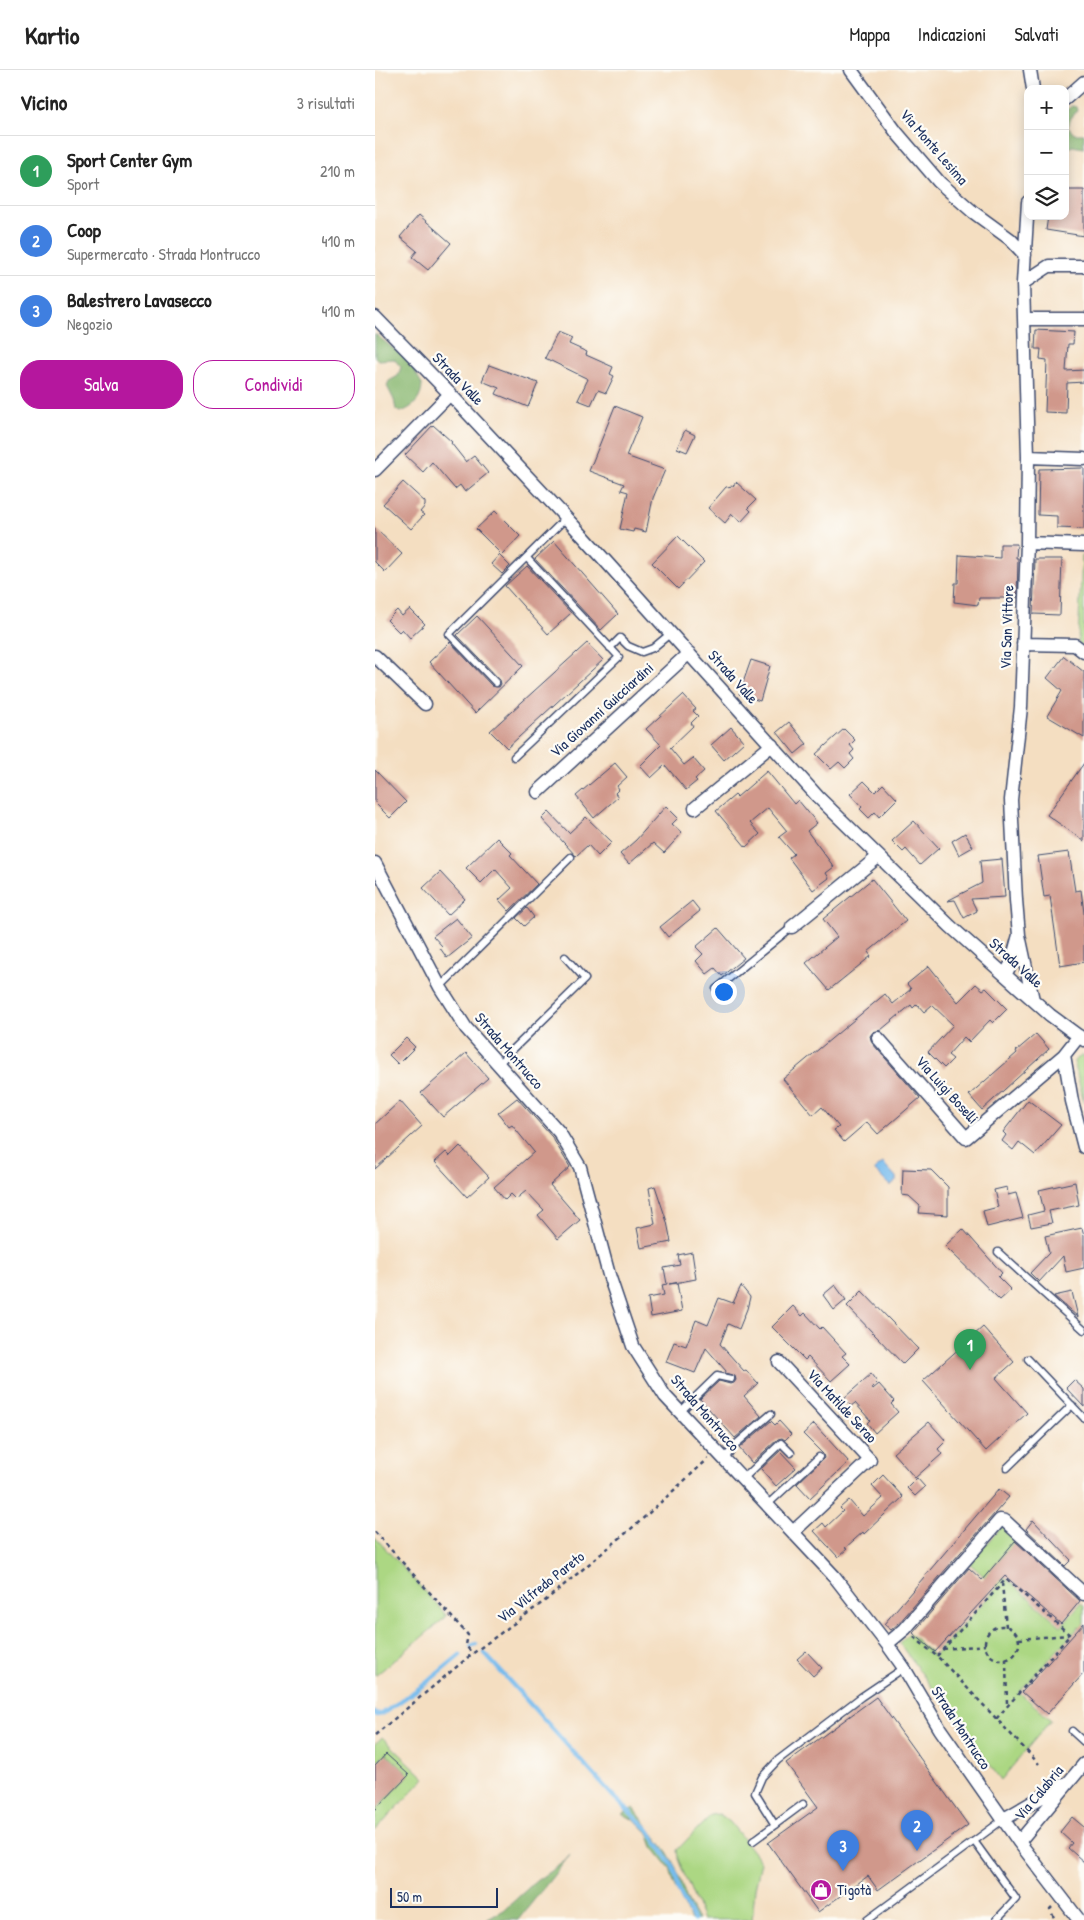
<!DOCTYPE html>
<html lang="it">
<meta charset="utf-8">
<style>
body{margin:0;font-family:"Patrick Hand",sans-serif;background:#f6f6f6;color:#222}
.controls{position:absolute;right:15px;top:15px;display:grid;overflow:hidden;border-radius:10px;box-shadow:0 2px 12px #0003}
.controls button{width:45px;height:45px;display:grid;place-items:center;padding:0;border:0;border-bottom:1px solid #e0e0e0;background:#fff;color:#222;font:25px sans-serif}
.scale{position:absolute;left:15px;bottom:12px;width:108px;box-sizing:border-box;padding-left:5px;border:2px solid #1b2f5e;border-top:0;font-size:14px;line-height:18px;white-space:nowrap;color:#1b2f5e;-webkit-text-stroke:4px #fdfcf7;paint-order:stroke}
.you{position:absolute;left:348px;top:921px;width:18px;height:18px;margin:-12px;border:4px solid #fff;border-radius:50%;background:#1a73e8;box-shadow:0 0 0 8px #1a73e833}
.badge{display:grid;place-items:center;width:32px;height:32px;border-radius:50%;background:#b5179e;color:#fff;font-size:16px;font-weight:700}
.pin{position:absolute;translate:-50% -41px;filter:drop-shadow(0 1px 2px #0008)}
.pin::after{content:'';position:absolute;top:26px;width:18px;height:15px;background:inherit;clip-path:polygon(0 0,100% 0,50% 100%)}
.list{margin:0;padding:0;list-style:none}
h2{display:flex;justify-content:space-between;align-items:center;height:65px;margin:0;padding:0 20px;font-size:21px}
h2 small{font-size:16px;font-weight:400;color:#767676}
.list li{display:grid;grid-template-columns:32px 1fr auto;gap:15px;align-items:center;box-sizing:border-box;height:70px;padding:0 20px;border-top:1px solid #e0e0e0}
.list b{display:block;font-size:19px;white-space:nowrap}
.list p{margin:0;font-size:16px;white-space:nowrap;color:#767676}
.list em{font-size:16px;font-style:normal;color:#767676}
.actions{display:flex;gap:10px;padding:15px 20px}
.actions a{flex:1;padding:11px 0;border:1px solid #b5179e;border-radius:20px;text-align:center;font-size:18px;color:#b5179e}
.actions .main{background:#b5179e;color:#fff}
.icon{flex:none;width:28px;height:28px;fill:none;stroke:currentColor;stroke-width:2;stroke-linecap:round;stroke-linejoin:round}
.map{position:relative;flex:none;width:709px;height:1850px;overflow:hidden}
header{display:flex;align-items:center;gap:30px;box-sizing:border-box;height:70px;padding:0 25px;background:#fff;border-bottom:1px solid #e0e0e0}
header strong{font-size:24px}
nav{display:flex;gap:28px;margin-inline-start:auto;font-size:18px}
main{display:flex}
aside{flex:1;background:#fff}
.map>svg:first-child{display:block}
</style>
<header>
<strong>Kartio</strong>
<nav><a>Mappa</a><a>Indicazioni</a><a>Salvati</a></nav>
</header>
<main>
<aside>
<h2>Vicino<small>3 risultati</small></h2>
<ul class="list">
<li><span class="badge" style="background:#2e9e5b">1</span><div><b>Sport Center Gym</b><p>Sport</p></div><em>210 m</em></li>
<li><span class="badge" style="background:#3f7fe0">2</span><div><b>Coop</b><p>Supermercato · Strada Montrucco</p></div><em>410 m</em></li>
<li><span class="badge" style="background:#3f7fe0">3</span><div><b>Balestrero Lavasecco</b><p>Negozio</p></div><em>410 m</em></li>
</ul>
<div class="actions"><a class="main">Salva</a><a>Condividi</a></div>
</aside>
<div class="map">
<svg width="709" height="1850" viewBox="0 0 709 1850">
<rect width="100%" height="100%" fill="#fdfcf7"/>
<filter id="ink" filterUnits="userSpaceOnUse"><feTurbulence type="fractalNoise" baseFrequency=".02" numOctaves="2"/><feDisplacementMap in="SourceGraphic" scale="10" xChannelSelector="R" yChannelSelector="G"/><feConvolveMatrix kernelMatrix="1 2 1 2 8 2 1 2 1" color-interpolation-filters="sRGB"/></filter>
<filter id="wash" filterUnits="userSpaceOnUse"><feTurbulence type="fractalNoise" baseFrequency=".0096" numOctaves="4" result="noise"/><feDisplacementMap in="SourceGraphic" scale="20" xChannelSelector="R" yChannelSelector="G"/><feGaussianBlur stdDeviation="1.12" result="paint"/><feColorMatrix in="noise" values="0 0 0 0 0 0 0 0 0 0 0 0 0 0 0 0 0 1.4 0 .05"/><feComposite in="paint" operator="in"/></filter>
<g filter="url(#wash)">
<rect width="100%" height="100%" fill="#f4dec1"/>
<!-- green -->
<path fill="#acd783" stroke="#648370" d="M707,486H709V577L703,572Z
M708,985L709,986V1032L699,991Z
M627,1456L642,1469L618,1497L686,1556L706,1533L709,1536V1561L704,1557L644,1622L676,1650L626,1710L524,1573L534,1563L559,1586L622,1518L594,1493Z
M0,1467L71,1545V1547L0,1606Z
M7,1667L50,1708L0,1761V1741L34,1705L11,1683L3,1691L0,1688V1675Z
M344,1744L355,1752L386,1792L380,1818L377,1850H328L303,1789L302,1780L336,1745Z"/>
<!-- forest -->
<path fill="#89b871" stroke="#527468" d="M697,36L701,37L702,41L696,48L693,57L699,64H709V78L697,76L690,81V41Z
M0,264L34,291L47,314C47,329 39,337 26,342L21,340L19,330L12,316L14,311L23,306L26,297L19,289L3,290L0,287Z
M259,1738L293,1783L301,1798L312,1830L323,1850H316L300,1817L295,1798L278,1777L273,1763L259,1749L252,1748L247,1744Z
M195,1785L143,1850H111L129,1840L161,1811L190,1791Z"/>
<!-- water -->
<path fill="#77bbed" stroke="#4975a6" d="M508,1093L521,1107V1111L515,1116L500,1101V1099Z"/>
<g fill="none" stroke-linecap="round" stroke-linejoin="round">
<!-- stream -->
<path stroke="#77bbed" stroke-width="4.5" d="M96,1576L101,1574
M109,1583L238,1726L273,1759L297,1795L301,1804L303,1820L319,1850
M0,1643L2,1645L7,1644L50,1614L85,1585"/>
</g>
<g id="blocks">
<!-- building -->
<path fill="#d0988b" d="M690,120H709V166L671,160L673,146H690Z
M44,145L76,173L53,200L37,187L42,181L25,167Z
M661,260L699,262L698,274H693L691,301L709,300V312L692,313L691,343L670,342L672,290L665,289L666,279H660Z
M183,262L197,268L194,274L212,282L211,285L238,297L235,304L239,306L231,323L223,320L216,335L203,330L213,309L170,288Z
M114,295L163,313L153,337L121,324L124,318L107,311Z
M240,336L267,347L251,386L290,400L278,428L271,462L259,459L258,462L245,459L253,422L246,420L249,414L214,401Z
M58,355L77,372L76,373L91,392L99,386L113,403L90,422L85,415L80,419L57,392L48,402L30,385Z
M310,360L320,365L312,382L302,378Z
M709,398V459L682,458V446L663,445L664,399Z
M28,412L50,432V436L45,442L49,445L36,459L8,434Z
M361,412L381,430L373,438L376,441L366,452L357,444L350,453L333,438L351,417L358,416Z
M120,441L145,466L127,485L101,459Z
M0,458L27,484L10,502L0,492Z
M303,466L329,492L303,519L277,493Z
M179,471L243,544L226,560L160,489Z
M625,474H642L641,488H643L642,528H604L603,535L579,532L580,513H583L584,485L625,488Z
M124,485L135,496L127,504L116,494Z
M660,489H687L685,545L658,544Z
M152,496L196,543L173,564L130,516Z
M35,539L50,554L35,568L27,559L24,562L12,550L22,540L27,546Z
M102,546L148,596L100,643L54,592L75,572L117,616L124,617L126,614L125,610L82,565Z
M212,573L228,590L132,678L115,661Z
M689,586L709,602V668L672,646L687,621L672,608Z
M376,590L395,596L385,631L364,624Z
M308,625L321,639L318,641L323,646L316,653L318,656L295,678L309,695L318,688L329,701L320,709L322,711L311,720L290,695L276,708L265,696L286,675L271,659Z
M414,652L432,674L420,684L402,662Z
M356,657L369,672L349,690L336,675Z
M469,659L480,670L475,675L479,680L475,684L479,689L470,698L464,692L456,699L441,684Z
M240,693L252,707L242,716L244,719L240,723L243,727L219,748L201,726Z
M709,693V771L672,745Z
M0,700L31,732L15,748L0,733Z
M392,701L419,734L423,730L442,753L432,761L459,797L451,803L454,808L438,820L414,788L419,784L404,767L412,761L393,738L375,753L385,764L371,777L341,741L360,725L362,727Z
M489,711L500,722L508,714L522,729L504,747L500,742L494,748L485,739L487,737L475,724Z
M291,736L303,748L297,754L307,763L289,783L278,773L254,794L245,784L261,770Z
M174,742L194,763L211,747L237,772L223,786L213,775L201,786L167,749Z
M539,751L564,778L545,795L531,779L528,782L517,771Z
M590,763L598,777L584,785L577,771Z
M122,768L137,783L135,785L162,814L134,841L124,830L137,818L120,799L106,813L91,798Z
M694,782L700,821L706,820L709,843V892L685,896L675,826L669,827L663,786Z
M627,789L630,827L596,829L602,841L589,848L580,830L572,831L607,813L605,791Z
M65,802L90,829L73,845L48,818Z
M497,809L531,851L493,882L496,886L454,920L431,893L462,867L448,849Z
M317,831L325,841L293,867L285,857Z
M152,838L159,847L149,856L141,848Z
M81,848L97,868L72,888L65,878L67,876L58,866Z
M343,858L369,888L347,906L340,898L332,904L321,891L328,884L321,877Z
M554,896L583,932L601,914L608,920L611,918L632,939L618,953L615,950L594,972L589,967L573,985L578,989L569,998L553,982L578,955L557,935L549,942L542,934L538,938L536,935L506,960L498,962L495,966L497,973L545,1028L503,1064L492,1052L469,1072L459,1060L464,1057L447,1037L438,1045L408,1009L510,924L518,934L536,919L532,914Z
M661,964L674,979L607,1040L594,1025L642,983L641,981Z
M31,968L40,977L23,994L14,985Z
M91,983L113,1008L68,1047L46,1023Z
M142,1028L177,1067L195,1097L175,1115L205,1150L183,1169L163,1145L169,1140L151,1121L141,1129L136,1124L130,1130L119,1117L159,1082L137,1055L134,1057L123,1043Z
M653,1030L686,1055L660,1085L644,1072L638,1080L627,1071L631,1065L628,1062Z
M25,1031L47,1056L0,1099V1054Z
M85,1076L114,1107L92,1127L60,1092L71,1082L75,1086Z
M528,1099L556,1100L573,1117V1145L544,1143L545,1136L534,1126L527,1125Z
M700,1112L704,1135L674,1141L677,1153L656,1157L653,1145L669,1141L664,1120Z
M280,1116L292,1152L296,1172L266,1178L262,1158L280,1154L274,1118Z
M632,1117L633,1125L641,1123L648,1148L612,1157L608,1141L623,1137L619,1120Z
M707,1158L709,1165V1198L691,1202L688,1186L664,1212L655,1203L674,1183L670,1166Z
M588,1159L627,1203L623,1207L636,1220L625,1230L570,1176Z
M317,1182L321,1209L294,1214L302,1213L307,1241L276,1247L273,1228L289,1225L287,1215L292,1214L289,1198L305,1195L303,1185Z
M460,1215L471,1230L459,1240L448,1225Z
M366,1216L375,1227L372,1239L364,1259L353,1254L345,1274L369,1301L371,1300L383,1313L369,1326L386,1346L360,1368L325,1329L344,1311L355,1314L359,1313L361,1310L360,1306L350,1303L351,1301L331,1278L320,1303L291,1292L299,1272L311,1276L321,1250L333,1255L344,1228L358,1233Z
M487,1221L543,1279L528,1294L472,1236Z
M697,1222L703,1247L679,1226Z
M418,1236L427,1246L430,1243L445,1259L447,1257L471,1283L467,1286L475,1294L456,1311L433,1287L430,1290L397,1257Z
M608,1257L639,1292L621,1308L652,1343L611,1381L548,1311Z
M496,1304L502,1312L497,1317L498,1319L504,1314L519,1331L516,1334L523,1342L500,1363L492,1353L495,1350L480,1333L476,1336L469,1328Z
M699,1310L709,1319V1337L691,1318Z
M396,1351L400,1355L404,1351L416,1364L410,1370L407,1368L403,1369L377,1393L364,1378Z
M554,1352L571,1371L563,1379L567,1384L540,1408L518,1383Z
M439,1354L474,1392L435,1428L422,1414L449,1388L448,1384L428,1364Z
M405,1381L421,1398L401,1416L386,1399Z
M508,1405L528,1427L489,1464L488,1462L470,1478L472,1479L463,1487L439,1461L448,1453L451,1457L468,1441L465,1438L474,1430L488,1446L508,1428L497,1416Z
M542,1408L550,1417L540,1426L532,1418Z
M624,1419L634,1427L524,1553L516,1560L509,1554Z
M658,1450L696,1490L690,1496L651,1459Z
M640,1471L705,1531L686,1554L630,1506L560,1582L538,1563L594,1498L607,1510Z
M709,1553V1603L672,1644L647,1622Z
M431,1581L447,1598L438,1606L422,1589Z
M501,1627L593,1755L503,1820L493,1806L443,1842L393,1773L443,1737L411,1693Z
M11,1684L34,1705L0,1740V1696Z
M697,1747L709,1757V1792L693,1778L697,1773L685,1762Z"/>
</g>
</g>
<g filter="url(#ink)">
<use href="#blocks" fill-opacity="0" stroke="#3c496d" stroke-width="1"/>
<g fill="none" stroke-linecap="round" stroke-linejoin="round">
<!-- service casing -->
<g stroke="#3c496d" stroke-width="9">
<path id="service" d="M235,578L245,568L253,576L267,582L278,578L296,563
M121,613L74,564L191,448
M139,687L244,587L152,488
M65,917L196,787
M341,919L417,857
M122,995L210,909L190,887
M623,1182L709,1260
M653,1289L709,1348
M305,1342L342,1306L356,1309
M349,1390L360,1375L396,1344
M632,1398L697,1335
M368,1409L406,1373L416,1383
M392,1435L444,1387
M697,1661L709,1672
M400,1755L380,1723L387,1707L403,1690L486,1627L529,1598
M378,1771L428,1734
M599,1771L641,1829L621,1850
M492,1850L629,1749"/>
</g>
<!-- minor casing -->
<g stroke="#3c496d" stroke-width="15">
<path id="minor" d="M476,0L522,63L564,112L598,142L635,169L650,185
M655,0L658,19
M690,29L709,12
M648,213L674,196H709
M0,247L75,324L208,466L443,727L575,856L675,945L709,970
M649,249H709
M653,387L709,389
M0,400L75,324
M652,473L709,475
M648,574L700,575L709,582
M0,586L50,634
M163,722L314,583
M320,738L397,675
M0,793L65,917L91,958L184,1062L205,1097L234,1205L258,1276L290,1326L459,1506L512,1574L529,1598L565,1659L644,1772L704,1850
M417,857L503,787
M644,865L641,830L636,730L646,637L652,473L653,387L648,213L653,132
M630,905L636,894L644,865L658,930
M704,966L689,985L697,1031L709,1077
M503,968L591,1068L689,985
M404,1292L495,1390L418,1462
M512,1574L530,1559L625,1450L630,1451L709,1524
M629,1749L689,1714
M644,1772L709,1694"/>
</g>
<!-- path -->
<path stroke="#3c496d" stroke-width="2.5" stroke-dasharray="4 4" stroke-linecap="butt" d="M0,1462L93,1565L91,1575L97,1584
M627,1513L631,1557
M610 1573a17 17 0 1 1 34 0a17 17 0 1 1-34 0Z
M539,1567L565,1589L664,1694
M644,1569L693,1565
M568,1579L611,1575
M562,1586L631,1509L695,1565L621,1649
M631,1589L632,1635
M0,1665L97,1584L171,1530L208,1499L263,1453L333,1389
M677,1837L675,1839L680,1850"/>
<!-- service -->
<use href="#service" stroke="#fff" stroke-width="6"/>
<!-- minor -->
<use href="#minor" stroke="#fff" stroke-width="12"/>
</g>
</g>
<!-- icons -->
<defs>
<g id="shop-disc" transform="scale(1.125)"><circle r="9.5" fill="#b5179e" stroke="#fdfcf7"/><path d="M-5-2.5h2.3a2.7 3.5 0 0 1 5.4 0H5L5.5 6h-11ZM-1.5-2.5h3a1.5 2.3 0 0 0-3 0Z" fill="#fff"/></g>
</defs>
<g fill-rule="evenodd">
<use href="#shop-disc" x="446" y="1820"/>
</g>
<g text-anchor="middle" stroke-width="4.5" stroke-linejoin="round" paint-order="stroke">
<!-- street labels -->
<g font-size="15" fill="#1b2f5e" stroke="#fdfcf7">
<text transform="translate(559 77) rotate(49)" y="5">Via Monte Lesima</text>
<text transform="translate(83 309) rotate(46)" y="5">Strada Valle</text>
<text transform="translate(632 557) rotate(-88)" y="5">Via San Vittore</text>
<text transform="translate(358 607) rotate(48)" y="5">Strada Valle</text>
<text transform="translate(227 640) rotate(-42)" y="5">Via Giovanni Guicciardini</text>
<text transform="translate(641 893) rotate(42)" y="5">Strada Valle</text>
<text transform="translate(134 981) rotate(49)" y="5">Strada Montrucco</text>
<text transform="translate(572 1020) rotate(48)" y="5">Via Luigi Boselli</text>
<text transform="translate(467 1336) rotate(47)" y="5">Via Matilde Serao</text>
<text transform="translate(330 1343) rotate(49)" y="5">Strada Montrucco</text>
<text transform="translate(166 1517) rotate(-38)" y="5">Via Vilfredo Pareto</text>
<text transform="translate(586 1658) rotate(57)" y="5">Strada Montrucco</text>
<text transform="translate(664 1723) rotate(-50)" y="5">Via Calabria</text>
</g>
<!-- poi labels -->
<g font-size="15" fill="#1b2f5e" stroke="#fdfcf7" text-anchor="start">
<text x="462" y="1825">Tigotà</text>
</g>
</g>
</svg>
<div class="controls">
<button>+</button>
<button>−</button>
<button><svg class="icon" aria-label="layers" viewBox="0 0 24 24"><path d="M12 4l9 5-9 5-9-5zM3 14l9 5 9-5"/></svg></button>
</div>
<div class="scale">50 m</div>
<div class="you"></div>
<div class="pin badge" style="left:595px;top:1300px;background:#2e9e5b">1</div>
<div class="pin badge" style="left:542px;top:1781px;background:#3f7fe0">2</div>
<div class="pin badge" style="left:468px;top:1801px;background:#3f7fe0">3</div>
</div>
</main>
